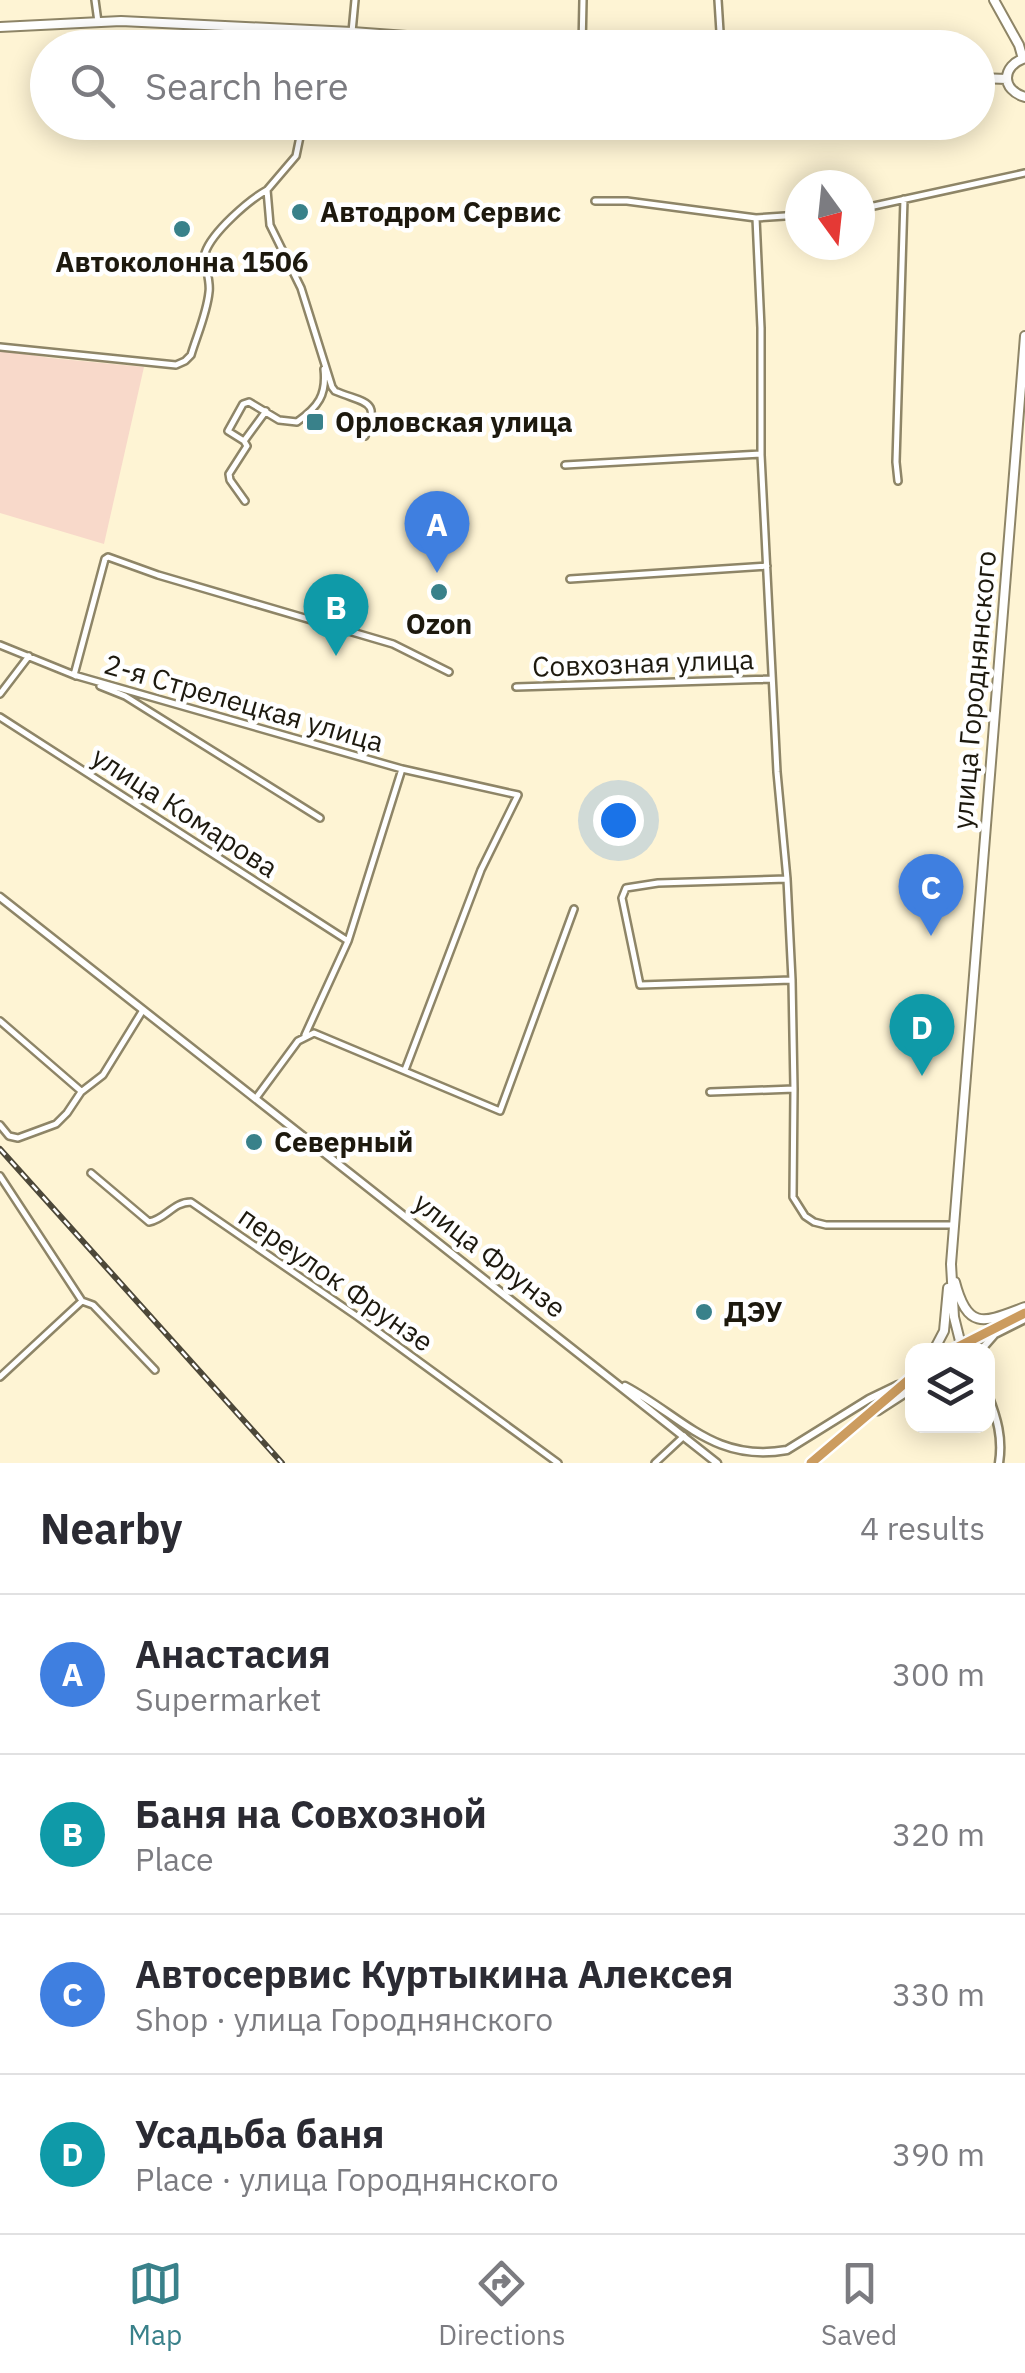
<!DOCTYPE html>
<meta charset="utf-8">
<style>
body{margin:0;font-family:"IBM Plex Sans",sans-serif;background:#f2f2f3;color:#2b2b33}
.controls{position:absolute;right:30px;bottom:30px;display:grid;overflow:hidden;border-radius:20px;box-shadow:0 5px 25px #0003}
.controls button{width:90px;height:90px;display:grid;place-items:center;padding:0;border:0;border-bottom:2px solid #e1e1e2;background:#fff;color:#2b2b33;font:50px sans-serif}
.compass{position:absolute;left:785px;top:170px;width:90px;height:90px;border-radius:50%;background:#fff;box-shadow:0 5px 25px #0003;rotate:165deg}
.you{position:absolute;left:618px;top:820px;width:35px;height:35px;margin:-25px;border:8px solid #fff;border-radius:50%;background:#1a73e8;box-shadow:0 0 0 15px #1a73e833}
.badge{display:grid;place-items:center;width:65px;height:65px;border-radius:50%;background:#39818a;color:#fff;font-size:32px;font-weight:700}
.pin{position:absolute;translate:-50% -82px;filter:drop-shadow(0 2px 5px #0008)}
.pin::after{content:'';position:absolute;top:52px;width:35px;height:30px;background:inherit;clip-path:polygon(0 0,100% 0,50% 100%)}
.list{margin:0;padding:0;list-style:none}
h2{display:flex;justify-content:space-between;align-items:center;height:130px;margin:0;padding:0 40px;font-size:42px}
h2 small{font-size:32px;font-weight:400;color:#7c7c81}
.list li{display:grid;grid-template-columns:65px 1fr auto;gap:30px;align-items:center;box-sizing:border-box;height:160px;padding:0 40px;border-top:2px solid #e1e1e2}
.list b{display:block;font-size:38px;white-space:nowrap}
.list p{margin:0;font-size:32px;white-space:nowrap;color:#7c7c81}
.list em{font-size:32px;font-style:normal;color:#7c7c81}
.icon{flex:none;width:55px;height:55px;fill:none;stroke:currentColor;stroke-width:2;stroke-linecap:round;stroke-linejoin:round}
.map{position:relative;flex:none;width:1025px;height:1463px;overflow:hidden}
.search{position:absolute;background:#fff;box-shadow:0 5px 25px #0003;left:30px;right:30px;top:30px;height:110px;display:flex;align-items:center;gap:25px;box-sizing:border-box;padding:0 35px;border-radius:55px;color:#7c7c81;font-size:38px}
.sheet{height:770px;background:#fff}
nav{display:flex;justify-content:space-around;align-items:center;box-sizing:border-box;height:140px;border-top:2px solid #e1e1e2;background:#fff;font-size:28px;color:#7c7c81}
nav a{display:grid;justify-items:center;gap:5px}
nav .on{color:#39818a}
.map>svg:first-child{display:block}
</style>
<div class="map">
<svg width="1025" height="1463" viewBox="0 0 1025 1463">
<rect width="100%" height="100%" fill="#fef4d4"/>
<!-- green -->
<path fill="#f8d9ca" d="M0,350L51,358L144,367L104,544L0,513Z"/>
<g fill="none" stroke-linecap="round" stroke-linejoin="round">
<!-- minor casing -->
<g stroke="#8e8567" stroke-width="10">
<path id="minor" d="M95,0L98,22
M718,0L721,48
M307,30L315,37L317,48
M352,32L355,0
M582,48L583,0
M303,122L296,156L267,190L270,225L301,288L332,387L335,391C366,404 381,399 365,436
M595,201H627L756,218L800,215
M860,209L1025,173
M756,218L761,328V455L777,772L787,879L792,980L794,1089L793,1197L805,1216L814,1222L826,1225H953
M0,347L176,365L185,361L191,355C197,335 207,313 209,292C211,280 203,261 205,253C212,232 249,200 267,190
M244,441L266,411
M565,465L761,454
M898,481L896,462L904,199
M245,501L230,480L229,474L247,446L244,441L228,431L243,404L249,402L279,420L297,422C318,407 327,395 324,369
M570,579L767,566
M0,645L74,675L402,769L518,795L481,870L405,1070
M76,676L74,675L105,559L108,557L158,575L393,644L449,672
M100,686L125,696L320,818
M516,687L772,679
M0,694L29,656
M0,717L348,941
M787,879L658,883L626,888L622,898L640,985L791,980
M0,1021L81,1091
M305,1035L348,941L402,769
M710,1092L794,1089
M256,1098L298,1041L314,1033L500,1111L574,909
M0,1125L9,1136L18,1138L56,1124L67,1113L81,1092L103,1075L143,1010
M91,1173L149,1222C166,1219 173,1202 191,1202L358,1317L558,1463
M0,1176L82,1301L93,1305L155,1370
M0,1377L82,1301
M655,1463L684,1436"/>
</g>
<!-- tertiary casing -->
<g stroke="#8e8567" stroke-width="11">
<path id="tertiary" d="M0,897L717,1463
M981,1350L995,1334L1025,1319
M625,1386C683,1417 714,1463 787,1450L869,1399L898,1385
M988,1395C997,1418 1003,1438 999,1463
M878,1411L912,1389"/>
</g>
<!-- secondary casing -->
<g stroke="#8e8567" stroke-width="12">
<path id="secondary" d="M994,0L1019,45L1023,59
M0,27L121,21L352,32L572,48
M1025,58C1001,66 1001,90 1025,97
M978,78L1007,79
M955,1282C968,1332 985,1322 1025,1307
M961,1345L954,1317L951,1264L1025,336
M934,1350L944,1331L948,1288"/>
</g>
<!-- trunk casing -->
<g stroke="#fff" stroke-width="14">
<path id="trunk" d="M952,1350L1025,1313
M811,1463L912,1377"/>
</g>
<!-- minor -->
<use href="#minor" stroke="#fff" stroke-width="5"/>
<!-- tertiary -->
<use href="#tertiary" stroke="#fff" stroke-width="6"/>
<!-- secondary -->
<use href="#secondary" stroke="#fff" stroke-width="8"/>
<!-- trunk -->
<use href="#trunk" stroke="#cc9c5f" stroke-width="9"/>
<!-- rail casing -->
<g stroke="#4d4839" stroke-width="6">
<path id="rail" d="M0,1149L282,1463"/>
</g>
<!-- rail -->
<use href="#rail" stroke="#fff" stroke-width="2.5" stroke-dasharray="8" stroke-linecap="butt"/>
</g>
<!-- markers -->
<g fill="#39818a" stroke="#fff" stroke-width="4">
<circle cx="300" cy="212" r="10"/>
<circle cx="182" cy="229" r="10"/>
<rect x="305" y="412" width="20" height="20" rx="5"/>
<circle cx="439" cy="592" r="10"/>
<circle cx="254" cy="1142" r="10"/>
<circle cx="704" cy="1312" r="10"/>
</g>
<g text-anchor="middle" stroke-width="9" stroke-linejoin="round" paint-order="stroke">
<!-- poi labels -->
<g font-size="28" font-weight="bold" fill="#1d190e" stroke="#fff" text-anchor="start">
<text x="320" y="222">Автодром Сервис</text>
<text x="182" y="272" text-anchor="middle">Автоколонна 1506</text>
<text x="335" y="432">Орловская улица</text>
<text x="439" y="634" text-anchor="middle">Ozon</text>
<text x="274" y="1152">Северный</text>
<text x="724" y="1322">ДЭУ</text>
</g>
<!-- street labels -->
<g font-size="28" fill="#1d190e" stroke="#fff">
<text transform="translate(643 663) rotate(-2)" y="10">Совхозная улица</text>
<text transform="translate(974 690) rotate(-85)" y="10">улица Городнянского</text>
<text transform="translate(244 703) rotate(16)" y="10">2-я Стрелецкая улица</text>
<text transform="translate(185 812) rotate(33)" y="10">улица Комарова</text>
<text transform="translate(490 1255) rotate(38)" y="10">улица Фрунзе</text>
<text transform="translate(336 1279) rotate(35)" y="10">переулок Фрунзе</text>
</g>
</g>
</svg>
<div class="controls">
<button><svg class="icon" aria-label="layers" viewBox="0 0 24 24"><path d="M12 4l9 5-9 5-9-5zM3 14l9 5 9-5"/></svg></button>
</div>
<svg class="compass" viewBox="-18 -18 36 36"><path d="M0-13l5 13h-10z" fill="#e53935"/><path d="M0 13l5-13h-10z" fill="#7c7c81"/></svg>
<div class="you"></div>
<div class="pin badge" style="left:437px;top:573px;background:#3f7fe0">A</div>
<div class="pin badge" style="left:336px;top:656px;background:#0f9aa8">B</div>
<div class="pin badge" style="left:931px;top:936px;background:#3f7fe0">C</div>
<div class="pin badge" style="left:922px;top:1076px;background:#0f9aa8">D</div>
<div class="search"><svg class="icon" aria-label="search" viewBox="0 0 24 24"><circle cx="10" cy="10" r="6"/><path d="M15 15l6 6"/></svg>Search here</div>
</div>
<section class="sheet">
<h2>Nearby<small>4 results</small></h2>
<ul class="list">
<li><span class="badge" style="background:#3f7fe0">A</span><div><b>Анастасия</b><p>Supermarket</p></div><em>300 m</em></li>
<li><span class="badge" style="background:#0f9aa8">B</span><div><b>Баня на Совхозной</b><p>Place</p></div><em>320 m</em></li>
<li><span class="badge" style="background:#3f7fe0">C</span><div><b>Автосервис Куртыкина Алексея</b><p>Shop · улица Городнянского</p></div><em>330 m</em></li>
<li><span class="badge" style="background:#0f9aa8">D</span><div><b>Усадьба баня</b><p>Place · улица Городнянского</p></div><em>390 m</em></li>
</ul>
</section>
<nav>
<a class="on"><svg class="icon" aria-label="map" viewBox="0 0 24 24"><path d="M3 6l6-2 6 2 6-2v14l-6 2-6-2-6 2zM9 4v14M15 6v14"/></svg>Map</a>
<a><svg class="icon" aria-label="directions" viewBox="0 0 24 24"><path d="M12 3l9 9-9 9-9-9zM9 14v-3h6M13 9l2 2-2 2"/></svg>Directions</a>
<a><svg class="icon" aria-label="saved" viewBox="0 0 24 24"><path d="M7 4h10v16l-5-4-5 4z"/></svg>Saved</a>
</nav>
